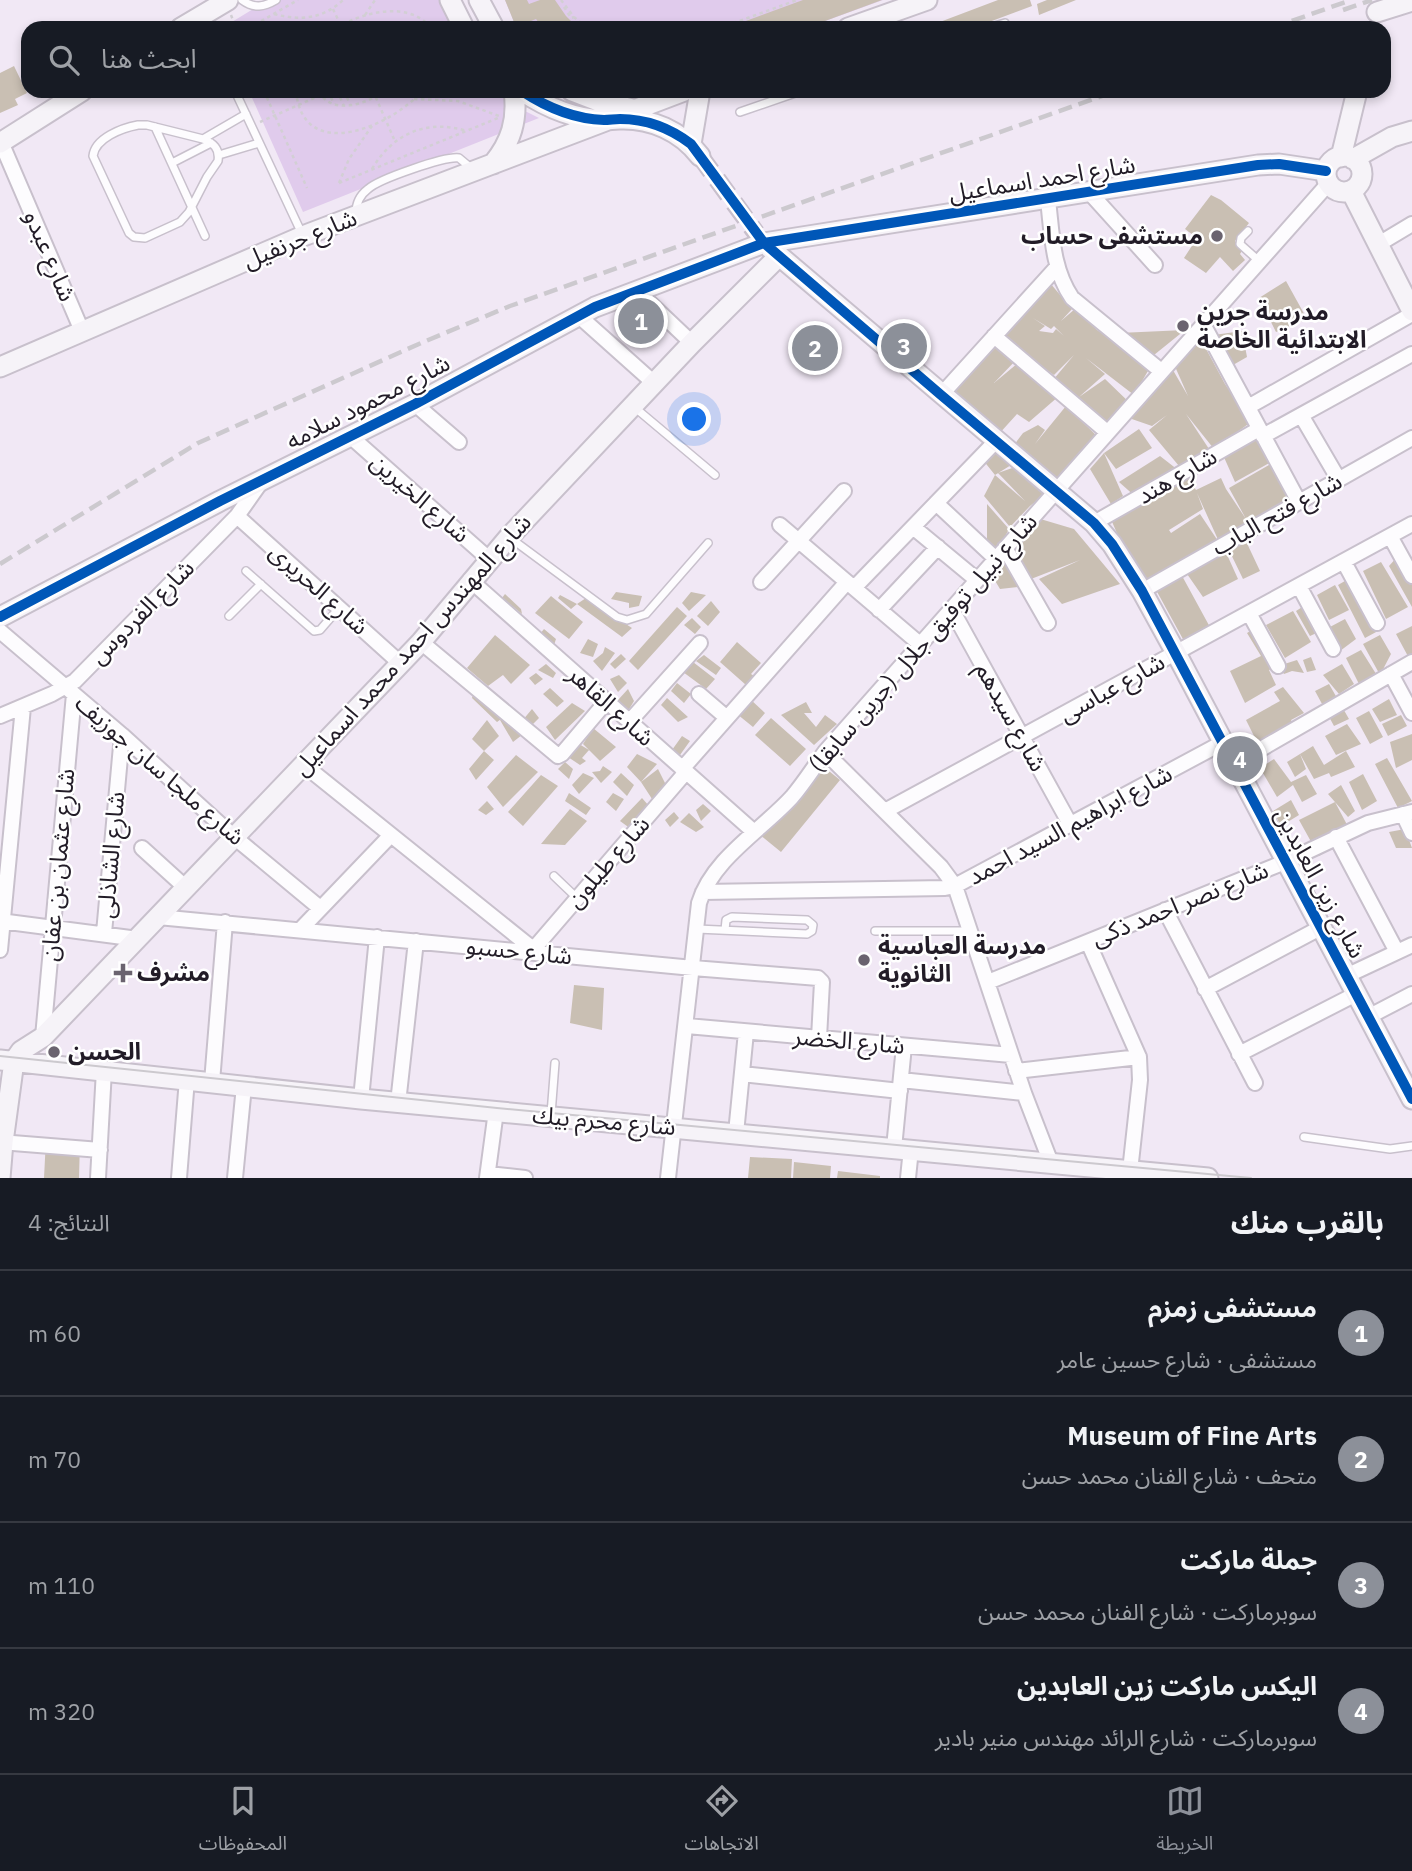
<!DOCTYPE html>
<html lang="ar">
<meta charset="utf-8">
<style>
body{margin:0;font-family:"IBM Plex Sans","Noto Sans Arabic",sans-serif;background:#20242c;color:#f1f3f6;direction:rtl}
.you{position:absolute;left:695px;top:420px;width:24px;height:24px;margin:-18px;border:5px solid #fff;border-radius:50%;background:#1a73e8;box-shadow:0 0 0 10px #1a73e833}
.badge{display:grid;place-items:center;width:46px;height:46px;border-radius:50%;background:#8c9099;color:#fff;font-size:23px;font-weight:700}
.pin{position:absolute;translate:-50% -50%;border:4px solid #fff;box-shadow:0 2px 7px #0006}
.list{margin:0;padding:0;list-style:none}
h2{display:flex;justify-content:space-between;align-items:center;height:91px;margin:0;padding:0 28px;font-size:30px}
h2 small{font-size:23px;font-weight:400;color:#9ea1a6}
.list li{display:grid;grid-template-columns:46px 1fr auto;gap:21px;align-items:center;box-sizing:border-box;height:126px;padding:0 28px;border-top:2px solid #363941}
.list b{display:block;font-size:26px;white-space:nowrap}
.list p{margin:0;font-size:23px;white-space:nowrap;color:#9ea1a6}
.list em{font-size:23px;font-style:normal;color:#9ea1a6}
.icon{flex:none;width:38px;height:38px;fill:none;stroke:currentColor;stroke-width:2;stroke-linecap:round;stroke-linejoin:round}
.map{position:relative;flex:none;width:1412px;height:1178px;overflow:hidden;direction:ltr}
.search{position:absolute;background:#171b24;box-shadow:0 4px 10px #0003;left:21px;right:21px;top:21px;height:77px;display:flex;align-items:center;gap:18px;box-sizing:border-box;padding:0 24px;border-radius:21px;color:#9ea1a6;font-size:26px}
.sheet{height:595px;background:#171b24}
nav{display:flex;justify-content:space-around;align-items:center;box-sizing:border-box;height:98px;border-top:2px solid #363941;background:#171b24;font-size:19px;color:#9ea1a6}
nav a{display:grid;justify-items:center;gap:4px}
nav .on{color:#8c9099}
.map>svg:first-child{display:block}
</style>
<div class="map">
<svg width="1412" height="1178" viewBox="0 0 1412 1178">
<rect width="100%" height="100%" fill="#f1e8f5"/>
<!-- green -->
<path fill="#e0cbec" d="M268,0H441L452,28H222Z
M505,0H883L806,28H535L530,21L516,27Z
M249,91H496L513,105L539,118L303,212Z"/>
<!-- building -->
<path fill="#c9bfb3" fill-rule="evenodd" d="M505,0H527L529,4L540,0H555L566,16L578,28H543L536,19L516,27Z
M803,0H882L806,28H727Z
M998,0H1030L1032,6L973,28H924Z
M1047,0H1076L1039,15L1037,4Z
M14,66L27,93L15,99L18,105L0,113V73Z
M1211,195L1221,200L1249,223L1235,241L1243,249L1240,254L1245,260L1233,271L1220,257L1206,273L1184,258L1197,238L1185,229Z
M1286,281L1307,319L1276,332L1259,298Z
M1050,283L1072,309L1061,321L1076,308L1097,330L1152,364L1134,395L1086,358L1105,374L1079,397L1105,379L1132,405L1105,430L1079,397L1076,400L1053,380L1074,355L1054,375L1028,358L998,332ZM1033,318L1051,329L1054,326L1064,336L1056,329L1053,333L1039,331L1045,326Z
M1185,330L1154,355L1119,333Z
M1242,331L1247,357L1233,365L1214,335Z
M1198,334L1225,384L1251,422L1214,449L1186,414L1211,452L1184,472L1149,430L1167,415L1152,426L1126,417L1170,365L1188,396L1173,362Z
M994,336L1017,359L994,383L1018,363L1059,396L1029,422L1017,414L998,435L947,388Z
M1066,406L1098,437L1055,482L1014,445L1023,433L1038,425L1045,430L1035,444Z
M1139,429L1152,448L1116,469L1104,453L1123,496L1111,504L1090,469L1104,453Z
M1259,429L1273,461L1235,482L1223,455Z
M994,444L1019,460L995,475L1025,501L998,473L1015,467L1053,488L1030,506L1010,527L984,496L995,475L983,460Z
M1160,456L1178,470L1137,498L1119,482Z
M1274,462L1294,499L1149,586L1125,552L1110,517L1145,499L1143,495L1187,476L1196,490L1221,478L1226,489L1246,519L1229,488ZM1197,493L1220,544L1200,514L1171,533L1169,530L1203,509Z
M987,504L1009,529L997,552L987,546Z
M1037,518L1074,529L1120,584L1062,604L1039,579L1080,560L1031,579L1011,548Z
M1244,537L1260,571L1243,579L1227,546Z
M1224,548L1238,579L1203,597L1185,571Z
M1398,556L1412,579V607L1389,566Z
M1008,558L1027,586L1000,589L991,574Z
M1381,562L1408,607L1386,619L1363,571Z
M1181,574L1211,629L1184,641L1155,588Z
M1357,574L1382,623L1378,631L1365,638L1338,585Z
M1335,585L1349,610L1329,620L1317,595Z
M616,592L642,596L639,606L629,608V603L611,599Z
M691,592L706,595L689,611L682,603Z
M505,594L521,609L522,614L502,598Z
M560,595L577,604L571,609L558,598Z
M551,596L583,622L569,639L535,613Z
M586,598L632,628L622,637L577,604Z
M711,601L720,612L708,626L697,616Z
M1307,604L1323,630L1310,636L1296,611Z
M677,607L687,616L638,670L629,661Z
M1293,611L1311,642L1285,658L1266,625Z
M692,618L701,627L695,634L684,625Z
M1345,619L1356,639L1340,651L1328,628Z
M1412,626V658L1410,660L1396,634Z
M1257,627L1278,666L1269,670L1276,685L1245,703L1230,671L1261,656L1247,633Z
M544,629L556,639L554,645L540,634Z
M495,635L530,665L511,684L503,675L488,686L467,668Z
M1380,635L1391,654L1380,675L1363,644Z
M588,639L598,644L593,657L580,653Z
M737,642L761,663L751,674L754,676L746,685L720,662Z
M605,647L615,653L602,671L593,661L603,653Z
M1361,650L1378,677L1360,686L1346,658Z
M621,654L626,659L615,669L610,664Z
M704,655L721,668L716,675L696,661Z
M1311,657L1316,670L1307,672L1303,660Z
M1297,660L1304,673L1292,671L1284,674L1278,666Z
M693,662L715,679L706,689L683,672Z
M546,664L556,673L553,678L538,670Z
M1342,664L1354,684L1339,694L1323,675Z
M536,673L543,679L535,685L529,678Z
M619,675L627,683L618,692L610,679Z
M677,683L691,694L684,703L671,691Z
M1329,684L1349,719L1334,726L1315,691Z
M1283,687L1304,713L1291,720L1298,734L1258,758L1251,743L1256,740L1246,720L1280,701L1274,692Z
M550,688L564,701L557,707L543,694Z
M628,689L634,701L628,711L618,700Z
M474,691L504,717L497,722L472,698Z
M667,698L688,717L678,722L661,705Z
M750,699L765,713L753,727L737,714Z
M1389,699L1397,715L1380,722L1372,709Z
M806,702L812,713H804L816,727L825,715L837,724L814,745L781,715Z
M572,703L585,711L555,740L546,727Z
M532,709L539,718L530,727L522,721Z
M1369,711L1383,737L1370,744L1356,718Z
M1401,715L1407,726L1388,736L1382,724Z
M771,718L806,749L790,766L755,735Z
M487,720L499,736L484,751L472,739Z
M500,720H507L522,735L513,742Z
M1347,724L1361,744L1336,755L1325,736Z
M593,728L616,747L600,761L583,744Z
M1412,734V760L1396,768L1390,742Z
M682,736L690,741L680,755L672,750Z
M579,744L589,750L582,758L586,761L580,765L568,757Z
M1313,746L1324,765L1346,751L1355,767L1331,777L1329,773L1314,779L1300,754Z
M484,751L494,760L476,780L469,769Z
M637,754L657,764L641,782L658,769L667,787L654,802L641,782L627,767Z
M1300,754L1306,769L1295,777L1287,762Z
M516,755L538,772L503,807L487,787Z
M1387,758L1412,801L1398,808L1375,764Z
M1274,759L1291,782L1306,775L1317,794L1302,802L1293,785L1277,797L1260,768Z
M565,762L573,769L569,779L558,769Z
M819,763L840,780L781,852L760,835Z
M603,766L612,772L601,783L592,772L600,771Z
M583,773L594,778L579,794L572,785Z
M621,773L634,785L627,796L613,782Z
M1363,774L1377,801L1362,810L1349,782Z
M541,775L558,786L523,826L508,812Z
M1341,785L1355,811L1348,817L1328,794Z
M569,793L591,808L586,815L565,801Z
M613,793L624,799L616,811L606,802Z
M642,798L649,806L631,829L620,821Z
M1291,800L1299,815L1281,826L1273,811Z
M487,801L494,809L486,815L478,810Z
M1335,802L1353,836L1319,856L1299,820Z
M703,804L711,811L701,821L696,810Z
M570,809L587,821L565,845L541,844Z
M674,812L679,818L670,827L665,820Z
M689,813L704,827L696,832L680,822Z
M1405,829L1412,848H1396L1389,832Z
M574,985L604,988L602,1030L570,1023Z
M46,1139L80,1142L79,1178H44Z
M750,1157L792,1159L791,1178H748Z
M794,1162L831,1166L830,1178H793Z
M838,1171L880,1176V1178H837Z"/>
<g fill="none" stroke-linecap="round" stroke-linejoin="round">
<!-- secondary-tunnel -->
<path stroke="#c8bfcc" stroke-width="19" stroke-dasharray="19 10" stroke-linecap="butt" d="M700,156L756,233"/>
<!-- lane casing -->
<g stroke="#c8c0cc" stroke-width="10">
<path id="lane" d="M242,0C254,9 264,7 276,0
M988,28L1005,23
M235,91L303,236
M740,112L801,91
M138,125H147L203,139C213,143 220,148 218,161L207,177L189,212L180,222L145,238L134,237L129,233L93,156C95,138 122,128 138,125Z
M155,127L205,236
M203,139L246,114
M219,155L259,143
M172,163L211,143
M356,213C356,203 360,195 368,189C379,179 445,156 459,158L471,168
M1248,231L1241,238L1240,244L1259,261
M633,406L715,475
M509,537L617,617L627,620L646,614L708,543
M246,571L314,631L320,630L339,608
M229,616L261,584
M554,876L577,898
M697,929L807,934L812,931L813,925L807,920L732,917L726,920L725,930
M875,931H969
M551,1114L555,1063
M1304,1137L1390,1149L1412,1146"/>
</g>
<!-- street casing -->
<g stroke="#c8c0cc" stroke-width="18">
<path id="street" d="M1,142L82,331
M1090,193L1155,265
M1048,200C1052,233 1052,269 1072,298L1161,371
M1377,245L1412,224
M636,290L692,343
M579,316L654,383
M1203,324L1299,502
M994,336L1107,432
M941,395L1057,267
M415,404L459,442
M1248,407L1412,314
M1301,415L1339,480
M350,436L490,560
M1263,436L1412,354
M936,503L996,559
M237,516L400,663
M1094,523L1259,429
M780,525L921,645
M913,527L977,580
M1390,536L1412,576
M1005,548L1048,623
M1344,562L1377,623
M470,580L753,831
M761,582L844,491
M1299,586L1333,649
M854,588L996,441
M1142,591L1412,438
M879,610L938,547
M952,610L1070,824
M1249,613L1278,666
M0,631L122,735L233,836L320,908
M421,642L558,756L562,754L606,702
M1391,674L1412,713
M699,694L727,718
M0,716L52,694L75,681L237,516L261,482
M629,722L700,643
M825,752L941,867L955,886L1024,1093L1051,1163
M304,765L533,949
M1233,765L1412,662
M682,769L847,582
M885,811L1412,524
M1403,814L1412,833
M1336,837L1397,952
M142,848L185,887
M703,892L945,888L955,886L1222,743
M1165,910L1255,1083
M158,917L693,968L818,978L822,982L819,1038
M0,921L138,939
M300,930L391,835
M104,933L122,735
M1088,942L1139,1057L1140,1080L1130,1171
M0,950L23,707
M531,952L686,772
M1346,976L1412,945
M988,982L1285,862L1368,823L1412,812
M1205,989L1320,928
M1368,1017L1412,994
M687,1026L1011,1055
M43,1037L74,694
M1239,1054L1356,994
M1016,1071L1139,1057
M742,1074L900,1091
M901,1080L1024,1093
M212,1082L225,922
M361,1099L377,937
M398,1103L416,941
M736,1133L746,1032
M0,1142L100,1150
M894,1148L904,1046
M488,1174L525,1178
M98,1178L104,1070
M179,1178L187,1079
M235,1178L244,1086
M487,1178L496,1111
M668,1178L699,903C712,859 763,829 792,797C804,783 814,767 825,752L1328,184
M908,1178L911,1149"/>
</g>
<!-- secondary casing -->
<g stroke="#c8c0cc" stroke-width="23">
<path id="secondary" d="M450,0L464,28
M479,0L494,28
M1377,12L1412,1
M181,28L228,0
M848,28L927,0
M522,91C546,107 574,119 603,120C609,120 614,119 620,119C651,118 681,131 700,156
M572,91L598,101L633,109
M0,143L82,91
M691,144L700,91
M1326 174a18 18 0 1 1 36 0a18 18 0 1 1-36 0Z
M1341,157L1357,91
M1353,159L1392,137L1412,131
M493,164C511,142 518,120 514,91
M1351,191L1412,311
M770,248L1094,523L1112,544L1142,591L1176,653L1412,1099
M0,367L303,236L684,91
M0,617L220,501L415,404L595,307L764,243L1258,165L1279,164L1326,171
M0,1060L361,1099L1208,1178
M0,1178L3,1142L14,1061L21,1051L43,1037L421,642L509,537L692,343L779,256"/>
</g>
<!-- path -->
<path stroke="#d2cfd4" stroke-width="2.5" stroke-dasharray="3.5 3.5" stroke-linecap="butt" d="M561,0L574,17L587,28
M564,7L571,18L574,17
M333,9L342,28
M274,14C300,21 323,19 343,0
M231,15L236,28
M365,15L375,0
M249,28L298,0
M337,28C362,12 409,0 431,28
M720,28L797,0
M264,91L307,188
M296,91C303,165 392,126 422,91
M321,91V95C336,115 368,103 385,91
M328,91L334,104
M337,91L344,106
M344,91L350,104
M373,91L394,139
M414,99L458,101L499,116
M260,122L330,91
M372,169C393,133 427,119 467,131
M339,183L498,118
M339,183L349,159L372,126"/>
<!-- lane -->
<use href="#lane" stroke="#fdfcfe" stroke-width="7"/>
<!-- street -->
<use href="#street" stroke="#fdfcfe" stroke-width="14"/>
<!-- secondary -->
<use href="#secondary" stroke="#f6f3f8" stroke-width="19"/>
<!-- tram -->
<path stroke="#ccc9ce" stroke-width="2" d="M0,1056L497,1108L1251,1178"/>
<!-- rail -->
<path stroke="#ccc9ce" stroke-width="4.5" stroke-dasharray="14 7" stroke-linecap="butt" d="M1343,10L1372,0
M1272,28L1351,0
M0,564L198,443L421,343L510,306L1116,91"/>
<!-- cycleway casing -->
<g stroke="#fff" stroke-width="15">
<path id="cycleway" d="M522,91C546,107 574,119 604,120C609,120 615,119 620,119C647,119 670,128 691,144L764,243L941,395L1094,523L1112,544L1142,591L1412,1099
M0,617L220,501L415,404L595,307L764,243L1258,165L1279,164L1326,171"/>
</g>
<!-- cycleway -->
<use href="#cycleway" stroke="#0057b8" stroke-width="10"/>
</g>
<!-- markers -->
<g fill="#6a636f" stroke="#fff" stroke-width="2.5">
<circle cx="1217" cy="236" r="7"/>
<circle cx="1183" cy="326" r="7"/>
<circle cx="864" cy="960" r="7"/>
<path d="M119.5 962.5h7v7h7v7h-7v7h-7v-7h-7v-7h7z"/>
<circle cx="54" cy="1052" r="7"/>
</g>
<g text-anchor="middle" stroke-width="5" stroke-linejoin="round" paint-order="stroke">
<!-- street labels -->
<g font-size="24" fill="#221c27" stroke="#fff">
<text transform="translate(1042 179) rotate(-9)" y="8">شارع احمد اسماعيل</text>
<text transform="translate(300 239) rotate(-22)" y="8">شارع جرنفيل</text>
<text transform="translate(50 256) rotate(67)" y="8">شارع عبدو</text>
<text transform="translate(368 402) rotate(-27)" y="8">شارع محمود سلامه</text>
<text transform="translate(1177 476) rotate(-30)" y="8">شارع هند</text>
<text transform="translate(420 498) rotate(41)" y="8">شارع الخيرين</text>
<text transform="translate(1277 514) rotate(-29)" y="8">شارع فتح الباب</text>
<text transform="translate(319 589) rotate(42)" y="8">شارع الحريرى</text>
<text transform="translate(142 612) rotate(-45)" y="8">شارع الفردوس</text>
<text transform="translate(923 643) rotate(-49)" y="8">شارع نبيل توفيق جلال (جرين سابقا)</text>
<text transform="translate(412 645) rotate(-48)" y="8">شارع المهندس احمد محمد اسماعيل</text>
<text transform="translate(1112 688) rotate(-29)" y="8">شارع عباسى</text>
<text transform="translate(611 706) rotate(42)" y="8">شارع القاهر</text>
<text transform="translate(1011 717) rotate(61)" y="8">شارع سيدهم</text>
<text transform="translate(160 770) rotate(41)" y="8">شارع ملجا سان جوزيف</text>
<text transform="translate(1070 825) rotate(-28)" y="8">شارع ابراهيم السيد احمد</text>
<text transform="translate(111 855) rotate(-85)" y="8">شارع الشاذلى</text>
<text transform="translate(608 862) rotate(-49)" y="8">شارع طيلون</text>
<text transform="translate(58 865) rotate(-85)" y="8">شارع عثمان بن عفان</text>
<text transform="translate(1320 883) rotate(62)" y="8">شارع زين العابدين</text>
<text transform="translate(1180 904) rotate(-22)" y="8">شارع نصر احمد ذكى</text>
<text transform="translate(519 951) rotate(6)" y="8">شارع حسبو</text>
<text transform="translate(849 1041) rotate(5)" y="8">شارع الخضر</text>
<text transform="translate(604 1121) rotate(5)" y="8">شارع محرم بيك</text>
</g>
<!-- poi labels -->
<g font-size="24" font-weight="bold" fill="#221c27" stroke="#fff" text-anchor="start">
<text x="1203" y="244" text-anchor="end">مستشفى حساب</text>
<text x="1197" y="320">مدرسة جرين<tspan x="1197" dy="28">الابتدائية الخاصة</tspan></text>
<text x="878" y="954">مدرسة العباسية<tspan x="878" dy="28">الثانوية</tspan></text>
<text x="137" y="981">مشرف</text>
<text x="68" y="1060">الحسن</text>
</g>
</g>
</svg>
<div class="you"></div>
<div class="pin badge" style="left:641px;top:321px">1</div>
<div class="pin badge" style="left:815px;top:348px">2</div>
<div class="pin badge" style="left:904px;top:346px">3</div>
<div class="pin badge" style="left:1240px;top:759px">4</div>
<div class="search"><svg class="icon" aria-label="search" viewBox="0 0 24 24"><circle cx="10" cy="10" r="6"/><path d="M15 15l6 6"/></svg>ابحث هنا</div>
</div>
<section class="sheet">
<h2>بالقرب منك<small>النتائج: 4</small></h2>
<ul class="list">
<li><span class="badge">1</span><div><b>مستشفى زمزم</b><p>مستشفى · شارع حسين عامر</p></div><em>60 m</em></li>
<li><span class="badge">2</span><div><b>Museum of Fine Arts</b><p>متحف · شارع الفنان محمد حسن</p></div><em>70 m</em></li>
<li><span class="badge">3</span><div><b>جملة ماركت</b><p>سوبرماركت · شارع الفنان محمد حسن</p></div><em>110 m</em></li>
<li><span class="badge">4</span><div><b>اليكس ماركت زين العابدين</b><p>سوبرماركت · شارع الرائد مهندس منير بادير</p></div><em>320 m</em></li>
</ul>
</section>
<nav>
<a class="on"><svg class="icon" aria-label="map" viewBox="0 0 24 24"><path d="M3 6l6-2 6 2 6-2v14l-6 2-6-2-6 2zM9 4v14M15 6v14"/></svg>الخريطة</a>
<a><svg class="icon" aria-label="directions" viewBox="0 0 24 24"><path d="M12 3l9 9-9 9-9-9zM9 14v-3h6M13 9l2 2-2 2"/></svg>الاتجاهات</a>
<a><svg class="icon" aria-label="saved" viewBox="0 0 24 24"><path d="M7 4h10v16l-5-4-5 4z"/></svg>المحفوظات</a>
</nav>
